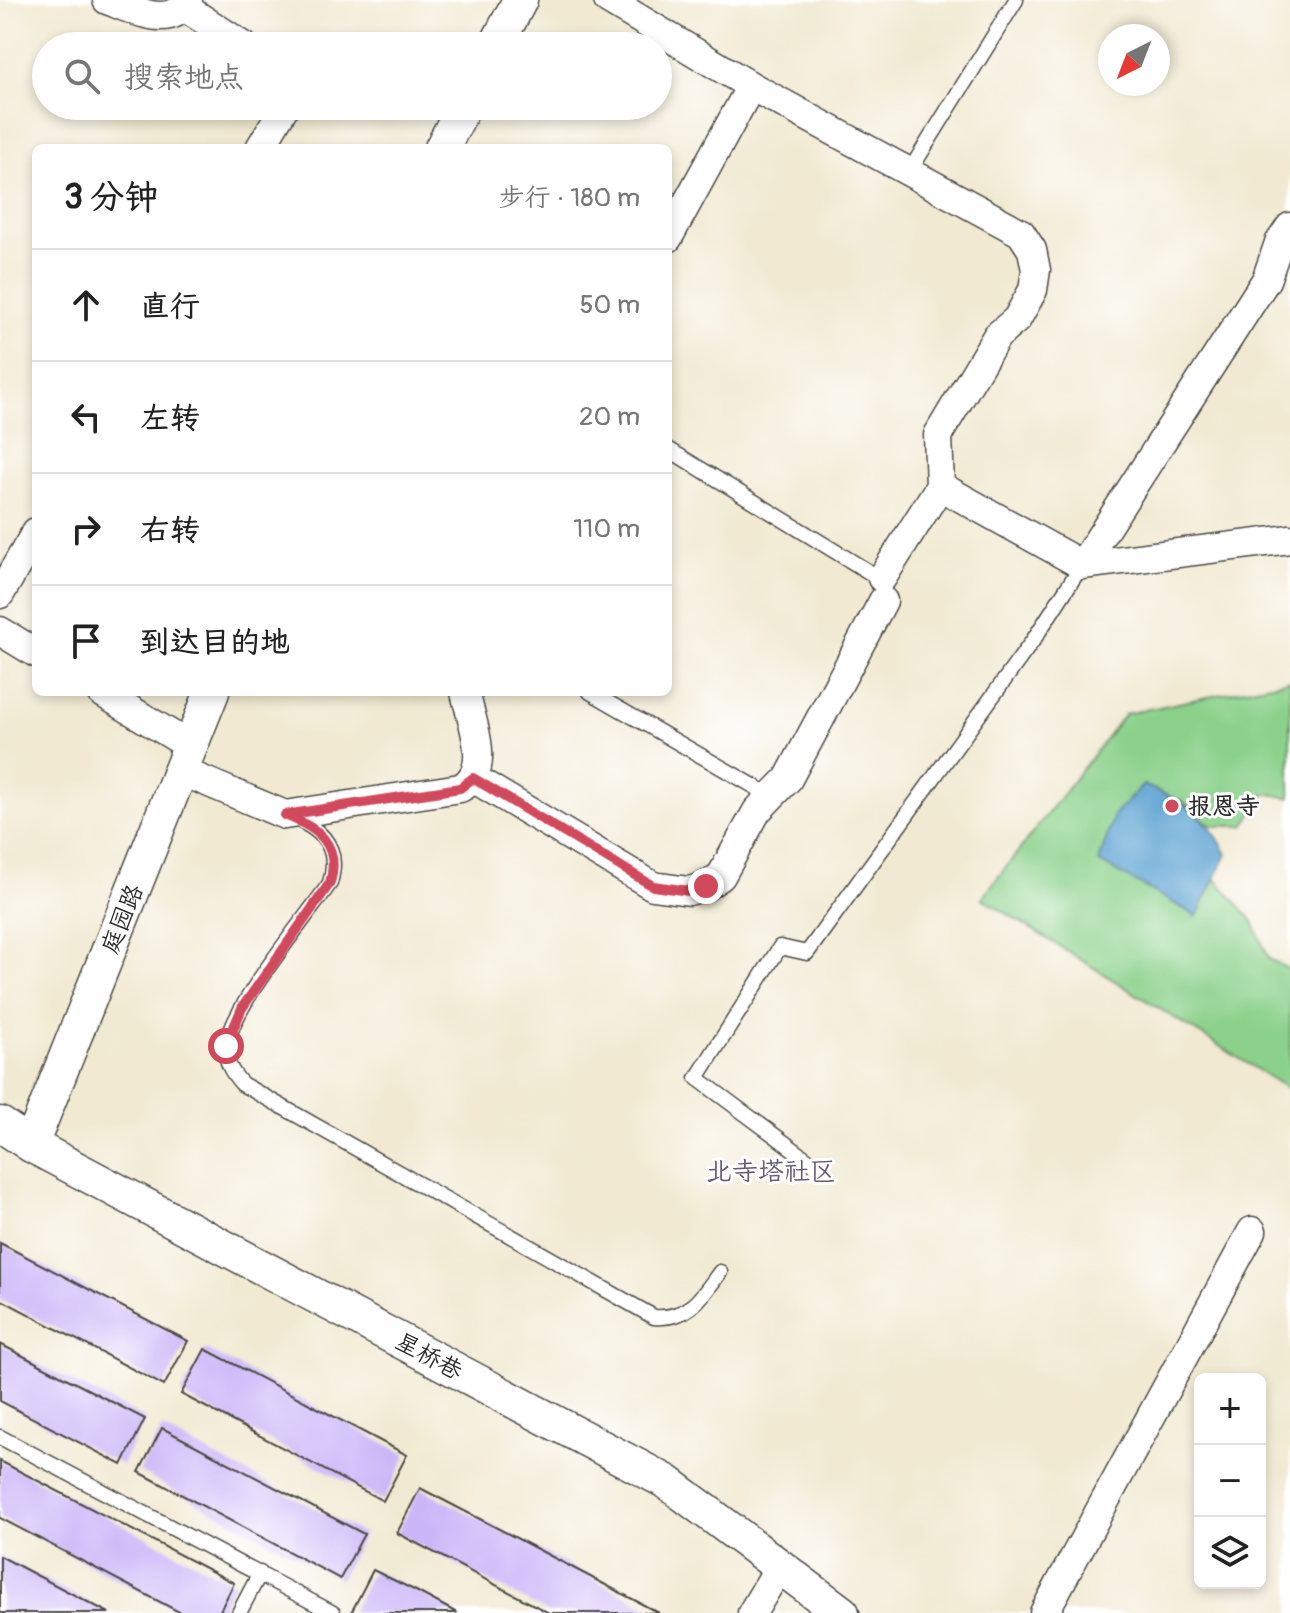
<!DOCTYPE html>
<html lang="zh">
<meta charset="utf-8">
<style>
body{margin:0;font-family:Pangolin,"LXGW WenKai TC",sans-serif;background:#f6f6f6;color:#222}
.controls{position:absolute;right:24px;bottom:24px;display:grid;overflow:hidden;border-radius:12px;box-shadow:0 4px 12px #0003}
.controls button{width:72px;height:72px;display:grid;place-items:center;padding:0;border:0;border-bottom:2px solid #e0e0e0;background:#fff;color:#222;font:40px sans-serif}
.compass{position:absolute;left:1098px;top:24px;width:72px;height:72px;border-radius:50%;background:#fff;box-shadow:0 4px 12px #0003;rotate:222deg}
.stop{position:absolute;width:24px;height:24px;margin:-18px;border:6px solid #d1495b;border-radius:50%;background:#fff}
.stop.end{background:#d1495b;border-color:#fff;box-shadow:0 2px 8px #0008}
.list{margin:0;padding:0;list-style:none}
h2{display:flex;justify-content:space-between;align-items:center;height:104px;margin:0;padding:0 32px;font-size:34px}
h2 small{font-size:26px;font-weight:400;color:#767676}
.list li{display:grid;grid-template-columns:52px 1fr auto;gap:24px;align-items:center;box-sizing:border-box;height:112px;padding:0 32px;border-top:2px solid #e0e0e0}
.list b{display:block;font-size:30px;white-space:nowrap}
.list em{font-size:26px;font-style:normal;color:#767676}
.icon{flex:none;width:44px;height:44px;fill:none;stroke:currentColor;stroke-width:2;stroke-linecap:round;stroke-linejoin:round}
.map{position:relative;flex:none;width:1290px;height:1613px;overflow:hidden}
.search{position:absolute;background:#fff;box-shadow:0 4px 12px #0003;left:32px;top:32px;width:640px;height:88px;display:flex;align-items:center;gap:20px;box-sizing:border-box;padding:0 28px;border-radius:44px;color:#767676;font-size:30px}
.panel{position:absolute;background:#fff;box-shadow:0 4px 12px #0003;left:32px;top:144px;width:640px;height:552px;border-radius:12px}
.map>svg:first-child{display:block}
</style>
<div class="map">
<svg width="1290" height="1613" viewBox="0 0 1290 1613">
<rect width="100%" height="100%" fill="#fff"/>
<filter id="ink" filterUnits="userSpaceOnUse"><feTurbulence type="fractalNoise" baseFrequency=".0125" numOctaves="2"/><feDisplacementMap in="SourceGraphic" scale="16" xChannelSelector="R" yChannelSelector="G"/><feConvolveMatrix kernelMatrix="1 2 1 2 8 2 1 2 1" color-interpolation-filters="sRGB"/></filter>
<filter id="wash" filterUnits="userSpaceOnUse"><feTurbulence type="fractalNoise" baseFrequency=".006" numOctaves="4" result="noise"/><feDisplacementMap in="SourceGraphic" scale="32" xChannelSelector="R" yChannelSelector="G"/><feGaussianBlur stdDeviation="1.8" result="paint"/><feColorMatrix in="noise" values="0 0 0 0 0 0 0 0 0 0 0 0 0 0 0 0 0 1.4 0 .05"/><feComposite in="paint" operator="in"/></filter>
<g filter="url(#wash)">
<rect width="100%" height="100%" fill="#f1e9d1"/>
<!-- green -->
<path fill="#8bd18b" stroke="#5b7e5b" stroke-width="2" d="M1290,680V798L1265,793L1244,826H1212L1181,800L1196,916L1215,878L1252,920L1269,959L1290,970V1090L982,898L1125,714Z"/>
<!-- water -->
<path fill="#5aa1d0" stroke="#42667e" stroke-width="2" d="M1143,785C1186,802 1205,813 1227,854L1197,916L1099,862L1114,815Z"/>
<g id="blocks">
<!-- building -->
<path fill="#cab6f8" d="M0,1243L188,1341L164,1386L0,1299Z
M0,1344L145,1419L122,1465L0,1401Z
M205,1349L407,1455L383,1501L181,1394Z
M162,1428L364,1534L340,1579L139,1472Z
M0,1461L234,1583L219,1613H181L0,1518Z
M420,1488L501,1530L659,1613H549L397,1533Z
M0,1556L36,1575L109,1613H0Z
M373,1570L416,1591L457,1613H351Z"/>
</g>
</g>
<g filter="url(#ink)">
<use href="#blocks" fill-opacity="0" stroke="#494844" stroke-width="2"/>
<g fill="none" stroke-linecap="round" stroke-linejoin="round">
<!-- service casing -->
<g stroke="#494844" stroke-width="17">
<path id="service" d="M909,172L1016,0
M668,449L882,580
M590,692L771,796
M293,818C324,830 340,849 330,883C304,921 233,1004 227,1045C224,1061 232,1073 242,1084L654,1317C688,1320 702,1297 720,1272
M816,1166L697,1078L780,947L807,953L1034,639L1082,565
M0,1437L333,1613
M239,1613L260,1573"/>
</g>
<!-- minor casing -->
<g stroke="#494844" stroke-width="31">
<path id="minor" d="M107,0C131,9 171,31 188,0
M608,0L751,86L1021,233L1032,250L1036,270L1033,290L1017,319L997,336L938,435L940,486L882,578
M184,7L244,46
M260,148L285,106
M668,238L751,86
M940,486L1082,565L1290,539
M1082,565L1266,280L1279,243L1290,227
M0,594L36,532
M0,631L36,653
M101,692L190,746
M181,771L285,815L460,788C494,772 471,720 465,692
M473,778L653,886L689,891L706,886L721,876L757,811L788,779L883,601
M752,1613L780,1566
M1044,1613L1252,1231"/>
</g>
<!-- tertiary casing -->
<g stroke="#494844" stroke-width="37">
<path id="tertiary" d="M496,46L520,0
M442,148L464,106
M0,1124L31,1145L667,1482L842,1613
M31,1145L212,692"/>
</g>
<!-- service -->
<use href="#service" stroke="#fff" stroke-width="14"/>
<!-- minor -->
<use href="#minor" stroke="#fff" stroke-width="28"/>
<!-- tertiary -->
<use href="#tertiary" stroke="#fff" stroke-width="34"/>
</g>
</g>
<g fill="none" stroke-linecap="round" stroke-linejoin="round" filter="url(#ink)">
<!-- route -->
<path stroke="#d1495b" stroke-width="10" d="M226,1046L242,1008L330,883C341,844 318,828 285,815L460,788L473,778L653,886L689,891L706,886"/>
</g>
<!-- markers -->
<circle fill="#d1495b" stroke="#fff" stroke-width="3" cx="1172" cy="806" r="8"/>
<g text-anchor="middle" stroke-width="6" stroke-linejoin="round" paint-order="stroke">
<!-- poi labels -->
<g font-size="24" font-weight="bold" fill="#2b2b2b" stroke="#fff" text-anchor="start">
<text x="1188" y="814">报恩寺</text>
</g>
<!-- street labels -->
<g font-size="24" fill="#2b2b2b" stroke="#fff">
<text transform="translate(122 919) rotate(-68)" y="8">庭园路</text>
<text transform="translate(429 1356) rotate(28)" y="8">星桥巷</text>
</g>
<!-- neighbourhood labels -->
<g font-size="26" fill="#635c73" stroke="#fff">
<text x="771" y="1180">北寺塔社区</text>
</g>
</g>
</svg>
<div class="controls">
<button>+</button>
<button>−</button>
<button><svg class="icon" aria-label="layers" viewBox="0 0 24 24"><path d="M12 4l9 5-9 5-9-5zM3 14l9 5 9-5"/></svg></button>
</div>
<svg class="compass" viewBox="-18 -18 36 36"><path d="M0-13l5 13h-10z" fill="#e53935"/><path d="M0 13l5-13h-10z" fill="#767676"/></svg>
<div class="stop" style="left:226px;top:1046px"></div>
<div class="stop end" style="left:706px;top:886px"></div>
<div class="search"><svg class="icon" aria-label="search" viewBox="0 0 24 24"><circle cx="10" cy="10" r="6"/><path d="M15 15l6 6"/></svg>搜索地点</div>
<section class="panel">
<h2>3 分钟<small>步行 · 180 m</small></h2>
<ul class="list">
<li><svg class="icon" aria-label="ahead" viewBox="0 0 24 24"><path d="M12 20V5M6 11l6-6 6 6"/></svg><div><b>直行</b></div><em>50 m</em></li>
<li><svg class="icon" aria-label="left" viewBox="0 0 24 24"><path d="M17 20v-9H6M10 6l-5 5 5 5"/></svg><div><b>左转</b></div><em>20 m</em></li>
<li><svg class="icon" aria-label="right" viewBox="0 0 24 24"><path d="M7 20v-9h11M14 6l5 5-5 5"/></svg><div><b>右转</b></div><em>110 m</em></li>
<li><svg class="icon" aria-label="arrive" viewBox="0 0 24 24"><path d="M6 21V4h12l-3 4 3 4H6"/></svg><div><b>到达目的地</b></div></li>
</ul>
</section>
</div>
